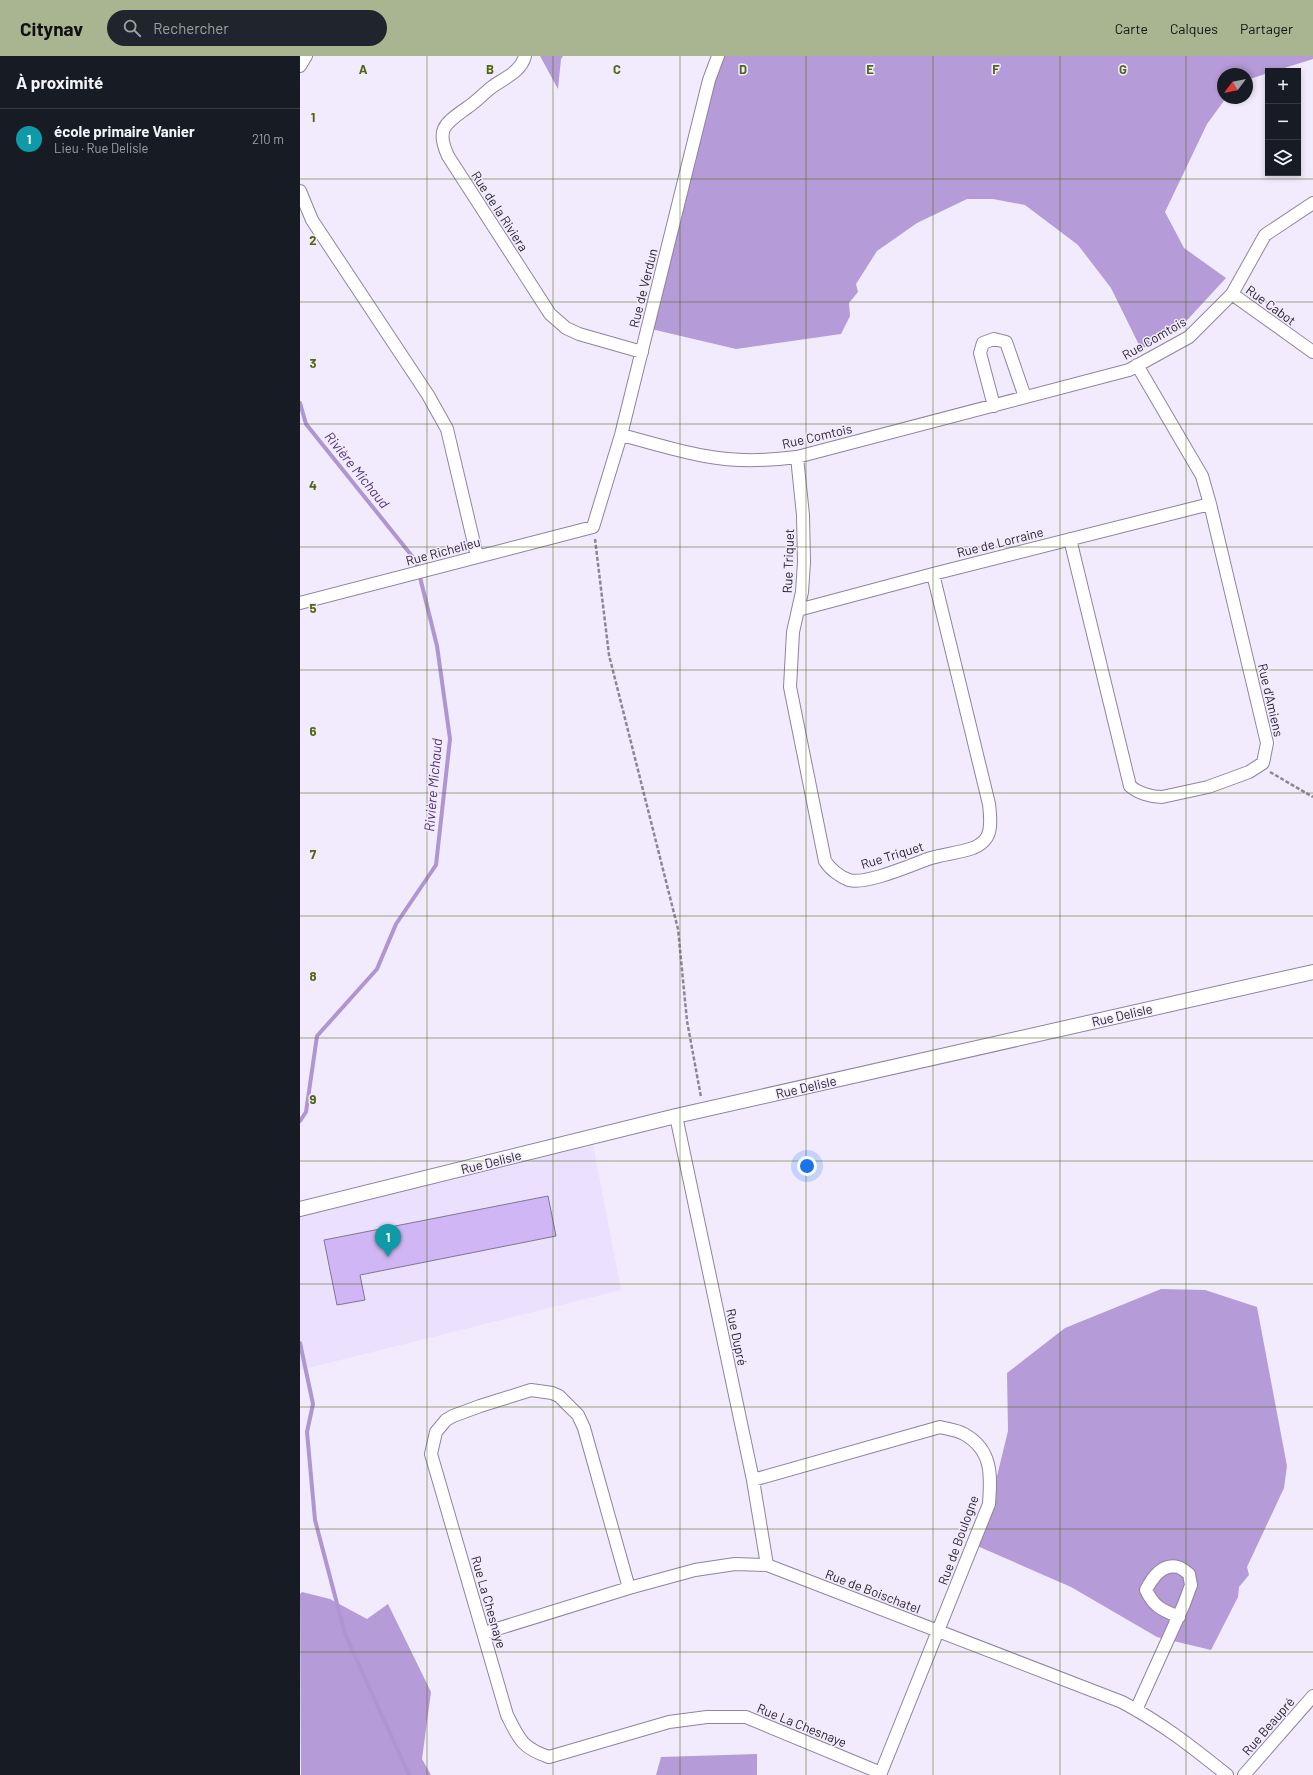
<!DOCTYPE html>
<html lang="fr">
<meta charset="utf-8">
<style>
body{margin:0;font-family:Barlow,sans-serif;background:#20242c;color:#f1f3f6}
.controls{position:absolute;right:12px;top:12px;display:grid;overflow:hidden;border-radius:0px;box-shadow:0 2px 6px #0003}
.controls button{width:36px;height:36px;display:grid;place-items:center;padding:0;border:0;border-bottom:1px solid #363941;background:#171b24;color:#f1f3f6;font:20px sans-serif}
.compass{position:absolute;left:917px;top:12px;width:36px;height:36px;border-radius:50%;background:#171b24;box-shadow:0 2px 6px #0003;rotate:238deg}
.you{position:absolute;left:507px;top:1110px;width:14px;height:14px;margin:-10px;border:3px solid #fff;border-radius:50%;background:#1a73e8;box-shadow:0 0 0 6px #1a73e833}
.badge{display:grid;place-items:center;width:26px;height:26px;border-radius:50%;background:#a9b490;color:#fff;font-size:13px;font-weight:700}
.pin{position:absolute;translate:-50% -33px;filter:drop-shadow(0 1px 2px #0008)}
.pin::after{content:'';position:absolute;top:21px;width:14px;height:12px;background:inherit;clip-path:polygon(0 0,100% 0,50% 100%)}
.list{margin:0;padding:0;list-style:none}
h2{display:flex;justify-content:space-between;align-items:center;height:52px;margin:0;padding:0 16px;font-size:17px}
h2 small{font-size:13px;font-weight:400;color:#9ea1a6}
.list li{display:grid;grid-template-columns:26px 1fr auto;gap:12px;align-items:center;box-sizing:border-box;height:60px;padding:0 16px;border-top:1px solid #363941}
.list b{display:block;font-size:15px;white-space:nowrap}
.list p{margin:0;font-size:13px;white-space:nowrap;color:#9ea1a6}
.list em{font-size:13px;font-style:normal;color:#9ea1a6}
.icon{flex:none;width:22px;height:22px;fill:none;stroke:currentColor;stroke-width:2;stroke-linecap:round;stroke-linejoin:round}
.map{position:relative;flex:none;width:1013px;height:1719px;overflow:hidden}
header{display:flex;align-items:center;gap:24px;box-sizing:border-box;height:56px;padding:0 20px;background:#a9b490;color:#111}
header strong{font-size:19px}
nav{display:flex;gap:22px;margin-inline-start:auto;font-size:14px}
.search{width:280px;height:36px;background:#20242c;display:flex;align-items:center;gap:10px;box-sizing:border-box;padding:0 14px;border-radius:22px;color:#9ea1a6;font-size:15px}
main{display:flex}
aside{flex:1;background:#171b24}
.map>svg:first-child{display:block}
</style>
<header>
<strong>Citynav</strong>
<div class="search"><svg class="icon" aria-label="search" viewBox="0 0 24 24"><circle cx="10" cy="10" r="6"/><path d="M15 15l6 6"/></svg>Rechercher</div>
<nav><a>Carte</a><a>Calques</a><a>Partager</a></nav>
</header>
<main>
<aside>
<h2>À proximité<small></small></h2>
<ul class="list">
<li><span class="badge" style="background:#0f9aa8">1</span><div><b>école primaire Vanier</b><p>Lieu · Rue Delisle</p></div><em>210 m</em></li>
</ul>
</aside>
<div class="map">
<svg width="1013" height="1719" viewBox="0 0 1013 1719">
<rect width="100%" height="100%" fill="#f2ebfd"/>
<!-- built -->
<path fill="#ebe0fd" d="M293,1089L321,1234L0,1314V1160Z"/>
<!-- forest -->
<path fill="#b59bd8" d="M240,0H263L261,3L258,33Z
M418,0H1013V3L975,15H968V17L947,24V18H923V42H926L907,68L865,156L884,192L926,222L877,275L841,293L811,232L778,189L725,149L693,143H667L617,167L577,195L556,228L558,236L549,247L550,260L541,278L436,293L347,272Z
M861,1233L905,1234L957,1251L987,1410L984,1432L947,1511L949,1519L939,1531L938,1541L911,1594L857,1581L771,1531L675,1489L690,1449L708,1375L707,1317L765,1272Z
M2,1536L30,1543L67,1563L88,1548L131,1636L122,1703L131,1719H1L0,1538Z
M457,1698V1719H356L361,1701Z"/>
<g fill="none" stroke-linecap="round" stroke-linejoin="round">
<!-- stream -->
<path stroke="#af95d1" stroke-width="4" d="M0,347L6,368L116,505L137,590L150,683L136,809L96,868L77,913L17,980L6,1056L0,1065
M0,1287L13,1348L7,1376L15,1464L45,1578L109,1719"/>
</g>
<!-- building -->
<path fill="#d0b6f4" stroke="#817691" d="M248,1140L256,1180L60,1219L65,1244L37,1249L24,1184Z"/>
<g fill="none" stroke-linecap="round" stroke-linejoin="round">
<!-- minor casing -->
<g stroke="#8f849f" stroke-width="14">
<path id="minor" d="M225,0C221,16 204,22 192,31C184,37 177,45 168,51C146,67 135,72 148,100L250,258L266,272L279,278L342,296
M0,10L6,0
M0,135L12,164L128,339L147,373L177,500
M932,238L1013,296
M694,350L680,297L683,287L694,283L706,286L725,341
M321,379C349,386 377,395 405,400C436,406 466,405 497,401L829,314L889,281L932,238L965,179L1013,147
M497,401L503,459L504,506L502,536L493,576L490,631L525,805C530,813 540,821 549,824C567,829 613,808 631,802C644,798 659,797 673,792C678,790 684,786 687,781C692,773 690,757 689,748L633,518
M770,483L830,730C838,737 851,741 862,741L908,731L949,716L963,707L967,687L910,448L902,420L837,309
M0,547L293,471L321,379L409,24L418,0
M498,554L633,518L910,448
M376,1060L453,1424L467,1509
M453,1424L640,1371C647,1373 657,1374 664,1378C693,1394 691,1420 689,1448L580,1719
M329,1532L284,1372L278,1359L259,1340L252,1337L231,1334L180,1350L153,1360L146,1364L136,1376L131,1398L207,1659C219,1683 222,1692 249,1701L369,1666L407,1661H446L581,1717
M184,1577L329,1532L395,1514L435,1508L467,1509L822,1646C863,1668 891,1690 927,1719
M836,1654L884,1548L891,1529L889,1518C886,1516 882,1512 878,1511C862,1507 852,1522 846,1534C854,1551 862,1554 879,1561
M944,1719L1013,1640"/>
</g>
<!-- tertiary casing -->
<g stroke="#8f849f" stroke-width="16">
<path id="tertiary" d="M0,1153L376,1060L1013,916"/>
</g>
<!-- path -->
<path stroke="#8c8694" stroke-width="2.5" stroke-dasharray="4 2" stroke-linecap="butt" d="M295,483L309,599L378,873L387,965L401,1041
M970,716L1013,741"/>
<!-- minor -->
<use href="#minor" stroke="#fff" stroke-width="12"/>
<!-- tertiary -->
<use href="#tertiary" stroke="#fff" stroke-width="14"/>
</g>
<!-- grid -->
<path fill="none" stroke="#516613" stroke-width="1" stroke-opacity="0.55" d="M127,0V1719M253,0V1719M380,0V1719M506,0V1719M633,0V1719M760,0V1719M886,0V1719M0,123H1013M0,246H1013M0,368H1013M0,491H1013M0,614H1013M0,737H1013M0,860H1013M0,982H1013M0,1105H1013M0,1228H1013M0,1351H1013M0,1473H1013M0,1596H1013"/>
<g text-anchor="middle" stroke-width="3" stroke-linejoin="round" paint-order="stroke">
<!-- street labels -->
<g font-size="13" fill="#231e29" stroke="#f2ebfd">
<text transform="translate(200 155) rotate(57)" y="5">Rue de la Riviera</text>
<text transform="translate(343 232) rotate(-76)" y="5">Rue de Verdun</text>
<text transform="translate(971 249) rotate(36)" y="5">Rue Cabot</text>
<text transform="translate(854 282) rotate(-30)" y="5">Rue Comtois</text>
<text transform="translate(517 380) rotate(-13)" y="5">Rue Comtois</text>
<text transform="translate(700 486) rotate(-14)" y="5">Rue de Lorraine</text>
<text transform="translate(143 495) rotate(-15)" y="5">Rue Richelieu</text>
<text transform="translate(488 505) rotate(-88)" y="5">Rue Triquet</text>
<text transform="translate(971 644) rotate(77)" y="5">Rue d'Amiens</text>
<text transform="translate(592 799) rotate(-17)" y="5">Rue Triquet</text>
<text transform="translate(822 959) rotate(-13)" y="5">Rue Delisle</text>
<text transform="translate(506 1031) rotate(-13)" y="5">Rue Delisle</text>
<text transform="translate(191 1106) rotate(-14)" y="5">Rue Delisle</text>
<text transform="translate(437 1281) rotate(78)" y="5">Rue Dupré</text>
<text transform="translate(658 1484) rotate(-70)" y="5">Rue de Boulogne</text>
<text transform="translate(573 1535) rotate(21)" y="5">Rue de Boischatel</text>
<text transform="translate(189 1546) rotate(74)" y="5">Rue La Chesnaye</text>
<text transform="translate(502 1669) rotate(22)" y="5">Rue La Chesnaye</text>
<text transform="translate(968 1670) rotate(-49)" y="5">Rue Beaupré</text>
</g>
<!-- water labels -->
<g font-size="14" font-style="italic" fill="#533079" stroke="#f2ebfd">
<text transform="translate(57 414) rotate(51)" y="5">Rivière Michaud</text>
<text transform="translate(133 729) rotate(-85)" y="5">Rivière Michaud</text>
</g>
</g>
<g font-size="13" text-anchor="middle" font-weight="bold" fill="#516613" stroke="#f2ebfd" stroke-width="3" stroke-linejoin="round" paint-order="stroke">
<text x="63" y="18">A</text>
<text x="190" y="18">B</text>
<text x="317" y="18">C</text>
<text x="443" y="18">D</text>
<text x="570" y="18">E</text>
<text x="696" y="18">F</text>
<text x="823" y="18">G</text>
<text x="13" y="66">1</text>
<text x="13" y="189">2</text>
<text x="13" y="312">3</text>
<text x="13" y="434">4</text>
<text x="13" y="557">5</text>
<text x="13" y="680">6</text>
<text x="13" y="803">7</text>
<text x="13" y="925">8</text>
<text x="13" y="1048">9</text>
</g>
</svg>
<div class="controls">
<button>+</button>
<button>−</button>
<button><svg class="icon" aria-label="layers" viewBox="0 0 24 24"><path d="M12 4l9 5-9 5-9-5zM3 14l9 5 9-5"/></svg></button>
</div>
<svg class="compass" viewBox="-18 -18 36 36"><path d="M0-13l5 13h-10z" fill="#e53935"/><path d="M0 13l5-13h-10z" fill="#9ea1a6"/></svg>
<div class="you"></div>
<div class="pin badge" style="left:88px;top:1201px;background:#0f9aa8">1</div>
</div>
</main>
